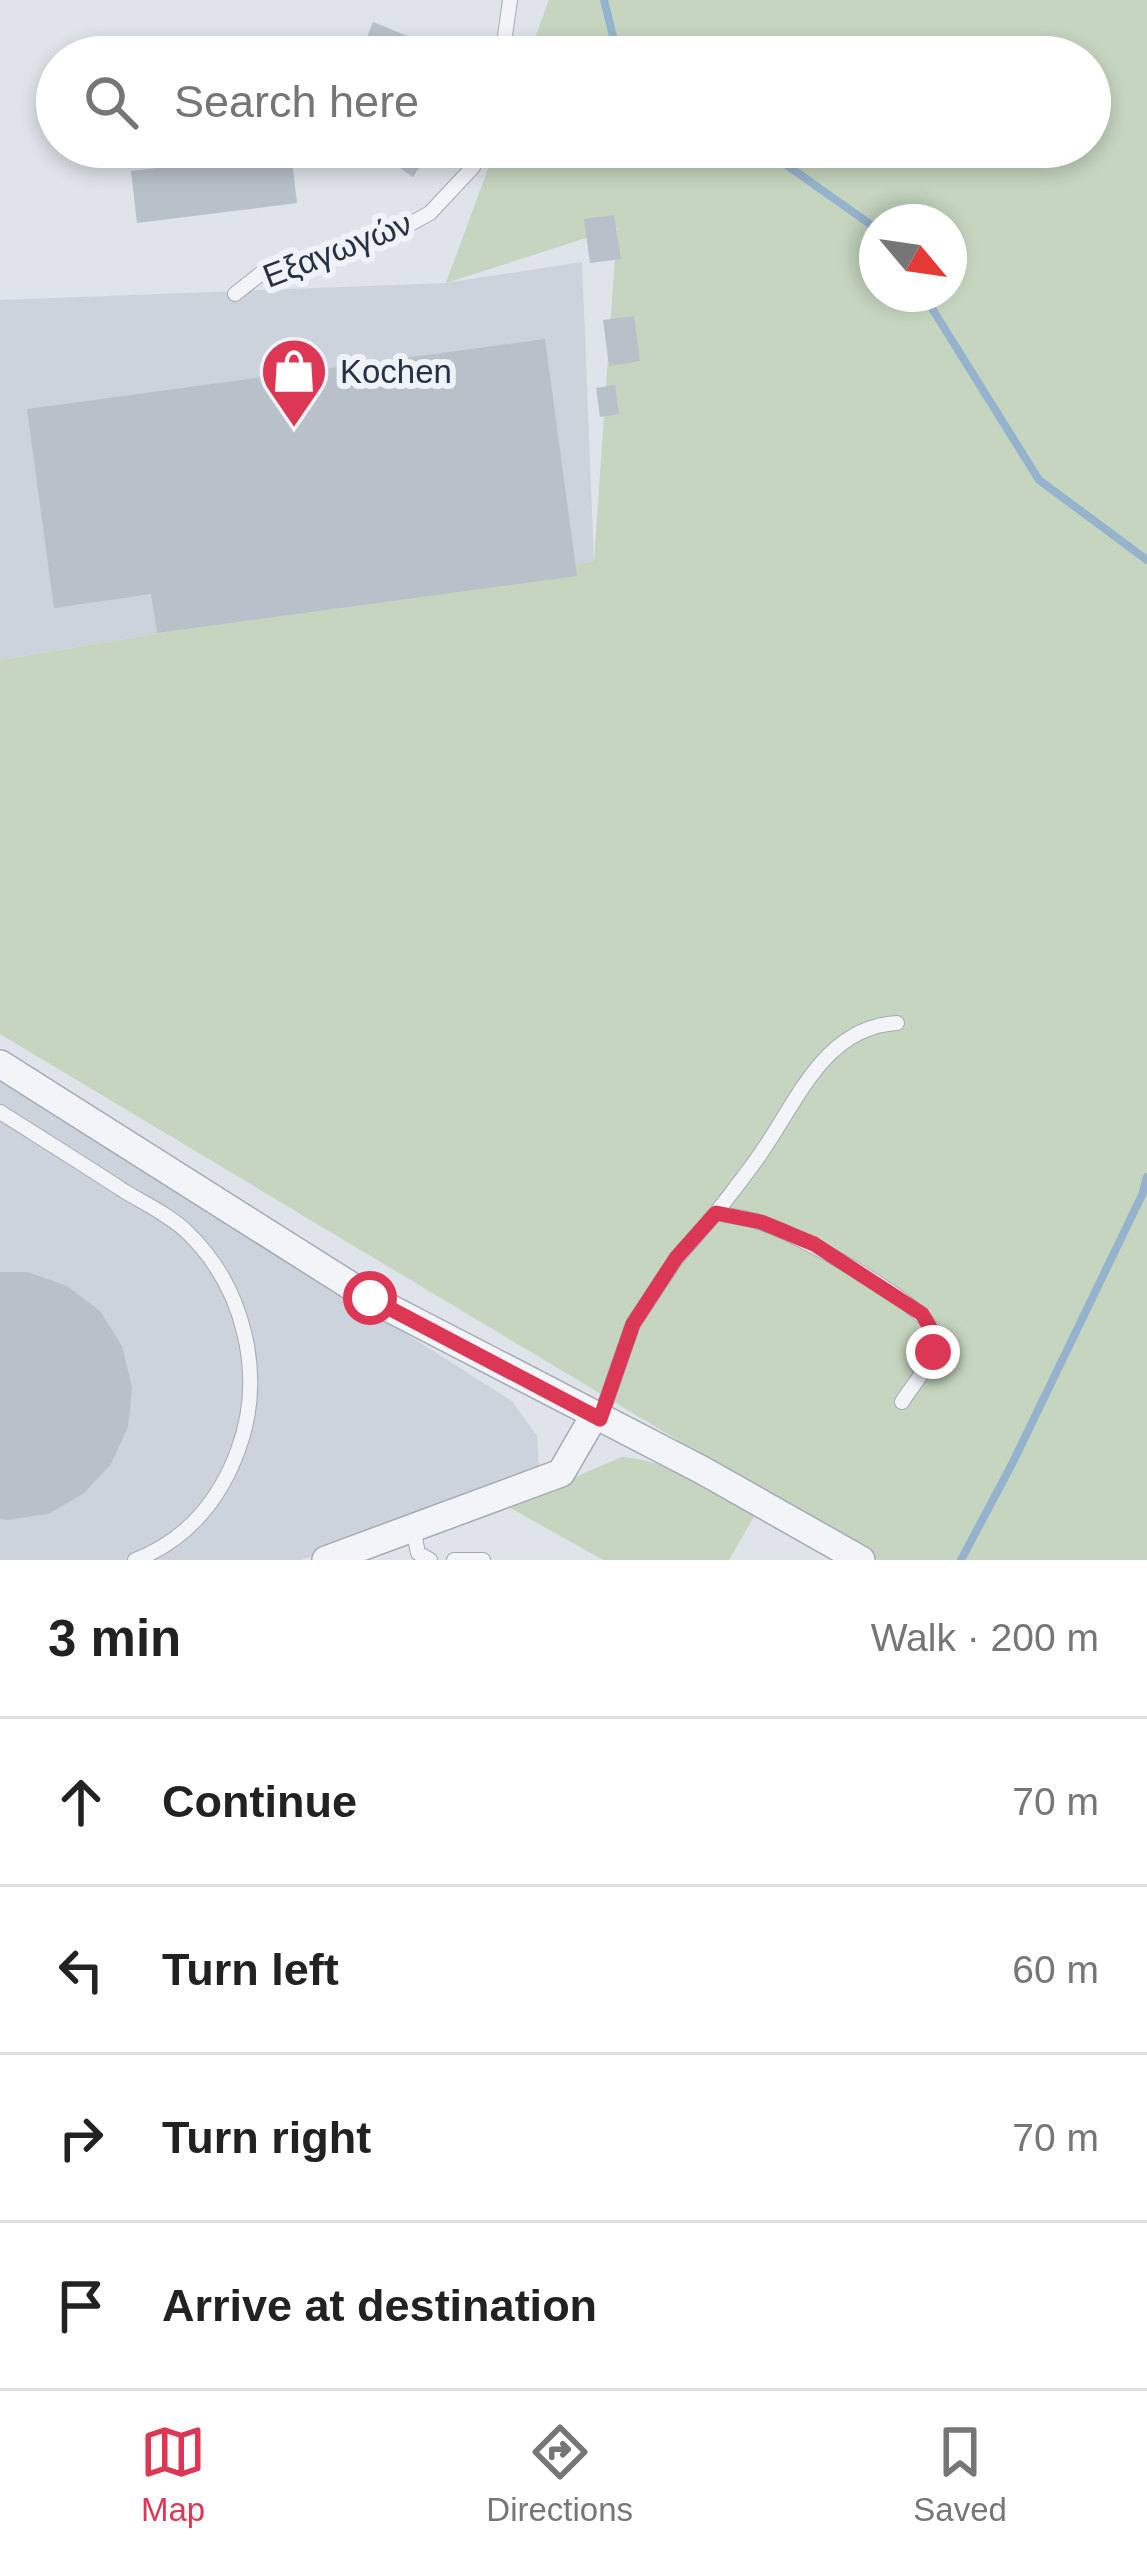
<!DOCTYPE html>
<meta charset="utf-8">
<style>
body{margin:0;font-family:Arial,sans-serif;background:#f2f2f2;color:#222}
.compass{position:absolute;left:859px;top:204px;width:108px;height:108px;border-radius:50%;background:#fff;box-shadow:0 6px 18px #0003;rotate:119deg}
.stop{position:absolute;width:36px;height:36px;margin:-27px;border:9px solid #dc3754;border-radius:50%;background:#fff}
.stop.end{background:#dc3754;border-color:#fff;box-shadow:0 3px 12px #0008}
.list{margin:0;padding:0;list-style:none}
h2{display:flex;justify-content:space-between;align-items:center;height:156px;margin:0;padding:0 48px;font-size:51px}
h2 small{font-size:39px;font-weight:400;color:#767676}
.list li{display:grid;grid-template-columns:78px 1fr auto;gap:36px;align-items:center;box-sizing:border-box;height:168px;padding:0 48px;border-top:3px solid #e0e0e0}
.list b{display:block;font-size:45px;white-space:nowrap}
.list em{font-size:39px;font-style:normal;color:#767676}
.icon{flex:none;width:66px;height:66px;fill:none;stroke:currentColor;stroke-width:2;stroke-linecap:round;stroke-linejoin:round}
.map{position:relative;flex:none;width:1147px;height:1560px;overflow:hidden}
.search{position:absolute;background:#fff;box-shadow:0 6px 18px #0003;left:36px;right:36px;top:36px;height:132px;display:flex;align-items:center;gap:30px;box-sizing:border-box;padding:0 42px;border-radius:66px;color:#767676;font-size:45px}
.sheet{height:828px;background:#fff}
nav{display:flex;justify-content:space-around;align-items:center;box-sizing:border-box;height:168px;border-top:3px solid #e0e0e0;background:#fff;font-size:33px;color:#767676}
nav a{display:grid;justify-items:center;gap:6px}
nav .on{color:#dc3754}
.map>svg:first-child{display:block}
</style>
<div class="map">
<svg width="1147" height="1560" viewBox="0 0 1147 1560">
<rect width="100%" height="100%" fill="#dfe3ea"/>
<!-- built -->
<path fill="#cdd3dc" d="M582,262L594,561L0,660V300L446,283Z
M0,1076L512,1401L537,1436L539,1473L301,1560H0Z"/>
<!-- green -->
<path fill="#c5d5bf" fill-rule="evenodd" d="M549,0H1147V1560H878L0,1034V660L594,561L617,228L446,283L496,147H1090V57H528ZM877,222H949V294H877Z
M622,1457C672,1461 713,1490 756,1513L729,1560H603L507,1506Z"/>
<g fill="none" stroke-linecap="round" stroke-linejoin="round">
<!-- stream -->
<path stroke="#96b3ce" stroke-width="8" d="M604,0L615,44L633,57
M761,147L877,229
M923,294L1039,480L1147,560
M961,1560L1012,1464L1142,1195L1147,1177"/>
</g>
<!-- building -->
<path fill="#b8c0ca" d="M373,22L415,39L408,56L366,39Z
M410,147H433L413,177L397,166Z
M291,152L297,203L137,223L131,171Z
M614,215L621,259L590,263L584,219Z
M634,316L640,361L609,366L603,320Z
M545,339L577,576L157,633L151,594L54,608L27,409Z
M615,385L619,414L600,417L596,388Z
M0,1272H28L67,1286L100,1311L122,1346L132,1387L128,1427L111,1464L83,1494L48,1514L7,1520L0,1519Z"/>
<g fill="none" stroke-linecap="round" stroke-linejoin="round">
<!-- lane casing -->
<g stroke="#a4aab5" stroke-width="16">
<path id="lane" d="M502,57L510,0
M235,294L268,268L379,241L430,213L473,167L480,147
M0,1112C41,1138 83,1164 124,1191C144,1203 169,1215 186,1231C244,1286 266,1375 238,1450C220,1500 186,1541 135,1560
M716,1213C731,1193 747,1174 761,1153C797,1102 824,1027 897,1023
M600,1419L633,1324L676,1259L716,1213C731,1216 748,1218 762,1223C795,1233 928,1304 935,1335C939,1357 913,1384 902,1402
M413,1528L418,1553L430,1560
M454,1560H483"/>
</g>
<!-- street casing -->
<g stroke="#a4aab5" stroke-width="30">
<path id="street" d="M0,1064L370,1298L702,1470L861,1560
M326,1560L561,1473L594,1416"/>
</g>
<!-- lane -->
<use href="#lane" stroke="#f2f4f8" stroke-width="14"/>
<!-- street -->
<use href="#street" stroke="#f2f4f8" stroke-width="27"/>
</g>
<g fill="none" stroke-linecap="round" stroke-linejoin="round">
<!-- route -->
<path stroke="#dc3754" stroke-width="15" d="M370,1298L600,1419L633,1324L676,1258L716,1213L761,1222L814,1244L922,1314L934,1334L933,1352"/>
</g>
<!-- icons -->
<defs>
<g id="shop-pin" transform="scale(3.45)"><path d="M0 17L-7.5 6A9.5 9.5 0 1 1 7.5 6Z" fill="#dc3754" stroke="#eff2f7"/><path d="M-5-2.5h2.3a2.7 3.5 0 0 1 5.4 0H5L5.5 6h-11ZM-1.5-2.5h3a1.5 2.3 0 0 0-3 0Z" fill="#fff"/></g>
</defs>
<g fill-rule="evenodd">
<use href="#shop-pin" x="294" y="371"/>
</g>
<g text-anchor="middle" stroke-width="12" stroke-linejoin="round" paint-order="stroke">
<!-- street labels -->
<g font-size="33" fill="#263143" stroke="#eff2f7">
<text transform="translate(337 249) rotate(-21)" y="12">Εξαγωγών</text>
</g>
<!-- poi labels -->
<g font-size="33" fill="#263143" stroke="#eff2f7" text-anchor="start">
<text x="340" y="383">Kochen</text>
</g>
</g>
</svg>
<svg class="compass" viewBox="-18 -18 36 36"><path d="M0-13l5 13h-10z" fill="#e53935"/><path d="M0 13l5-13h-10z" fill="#767676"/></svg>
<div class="stop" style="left:370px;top:1298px"></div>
<div class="stop end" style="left:933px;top:1352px"></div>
<div class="search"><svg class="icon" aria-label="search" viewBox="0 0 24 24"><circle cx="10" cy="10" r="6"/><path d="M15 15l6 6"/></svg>Search here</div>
</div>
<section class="sheet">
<h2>3 min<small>Walk · 200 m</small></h2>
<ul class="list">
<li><svg class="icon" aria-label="ahead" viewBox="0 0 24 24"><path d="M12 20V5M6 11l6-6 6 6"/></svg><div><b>Continue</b></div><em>70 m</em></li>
<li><svg class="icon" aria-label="left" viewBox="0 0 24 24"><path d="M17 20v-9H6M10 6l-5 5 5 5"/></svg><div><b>Turn left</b></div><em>60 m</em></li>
<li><svg class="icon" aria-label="right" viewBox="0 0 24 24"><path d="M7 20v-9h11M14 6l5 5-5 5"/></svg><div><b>Turn right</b></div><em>70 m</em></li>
<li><svg class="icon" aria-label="arrive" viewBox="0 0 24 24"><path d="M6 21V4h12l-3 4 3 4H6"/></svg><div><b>Arrive at destination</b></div></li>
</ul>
</section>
<nav>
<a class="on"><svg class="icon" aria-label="map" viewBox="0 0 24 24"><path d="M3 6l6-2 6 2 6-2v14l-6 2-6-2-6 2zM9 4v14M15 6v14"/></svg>Map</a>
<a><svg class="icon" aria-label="directions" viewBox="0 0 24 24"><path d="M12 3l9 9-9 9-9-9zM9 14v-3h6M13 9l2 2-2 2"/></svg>Directions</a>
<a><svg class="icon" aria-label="saved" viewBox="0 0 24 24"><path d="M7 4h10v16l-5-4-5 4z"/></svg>Saved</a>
</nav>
